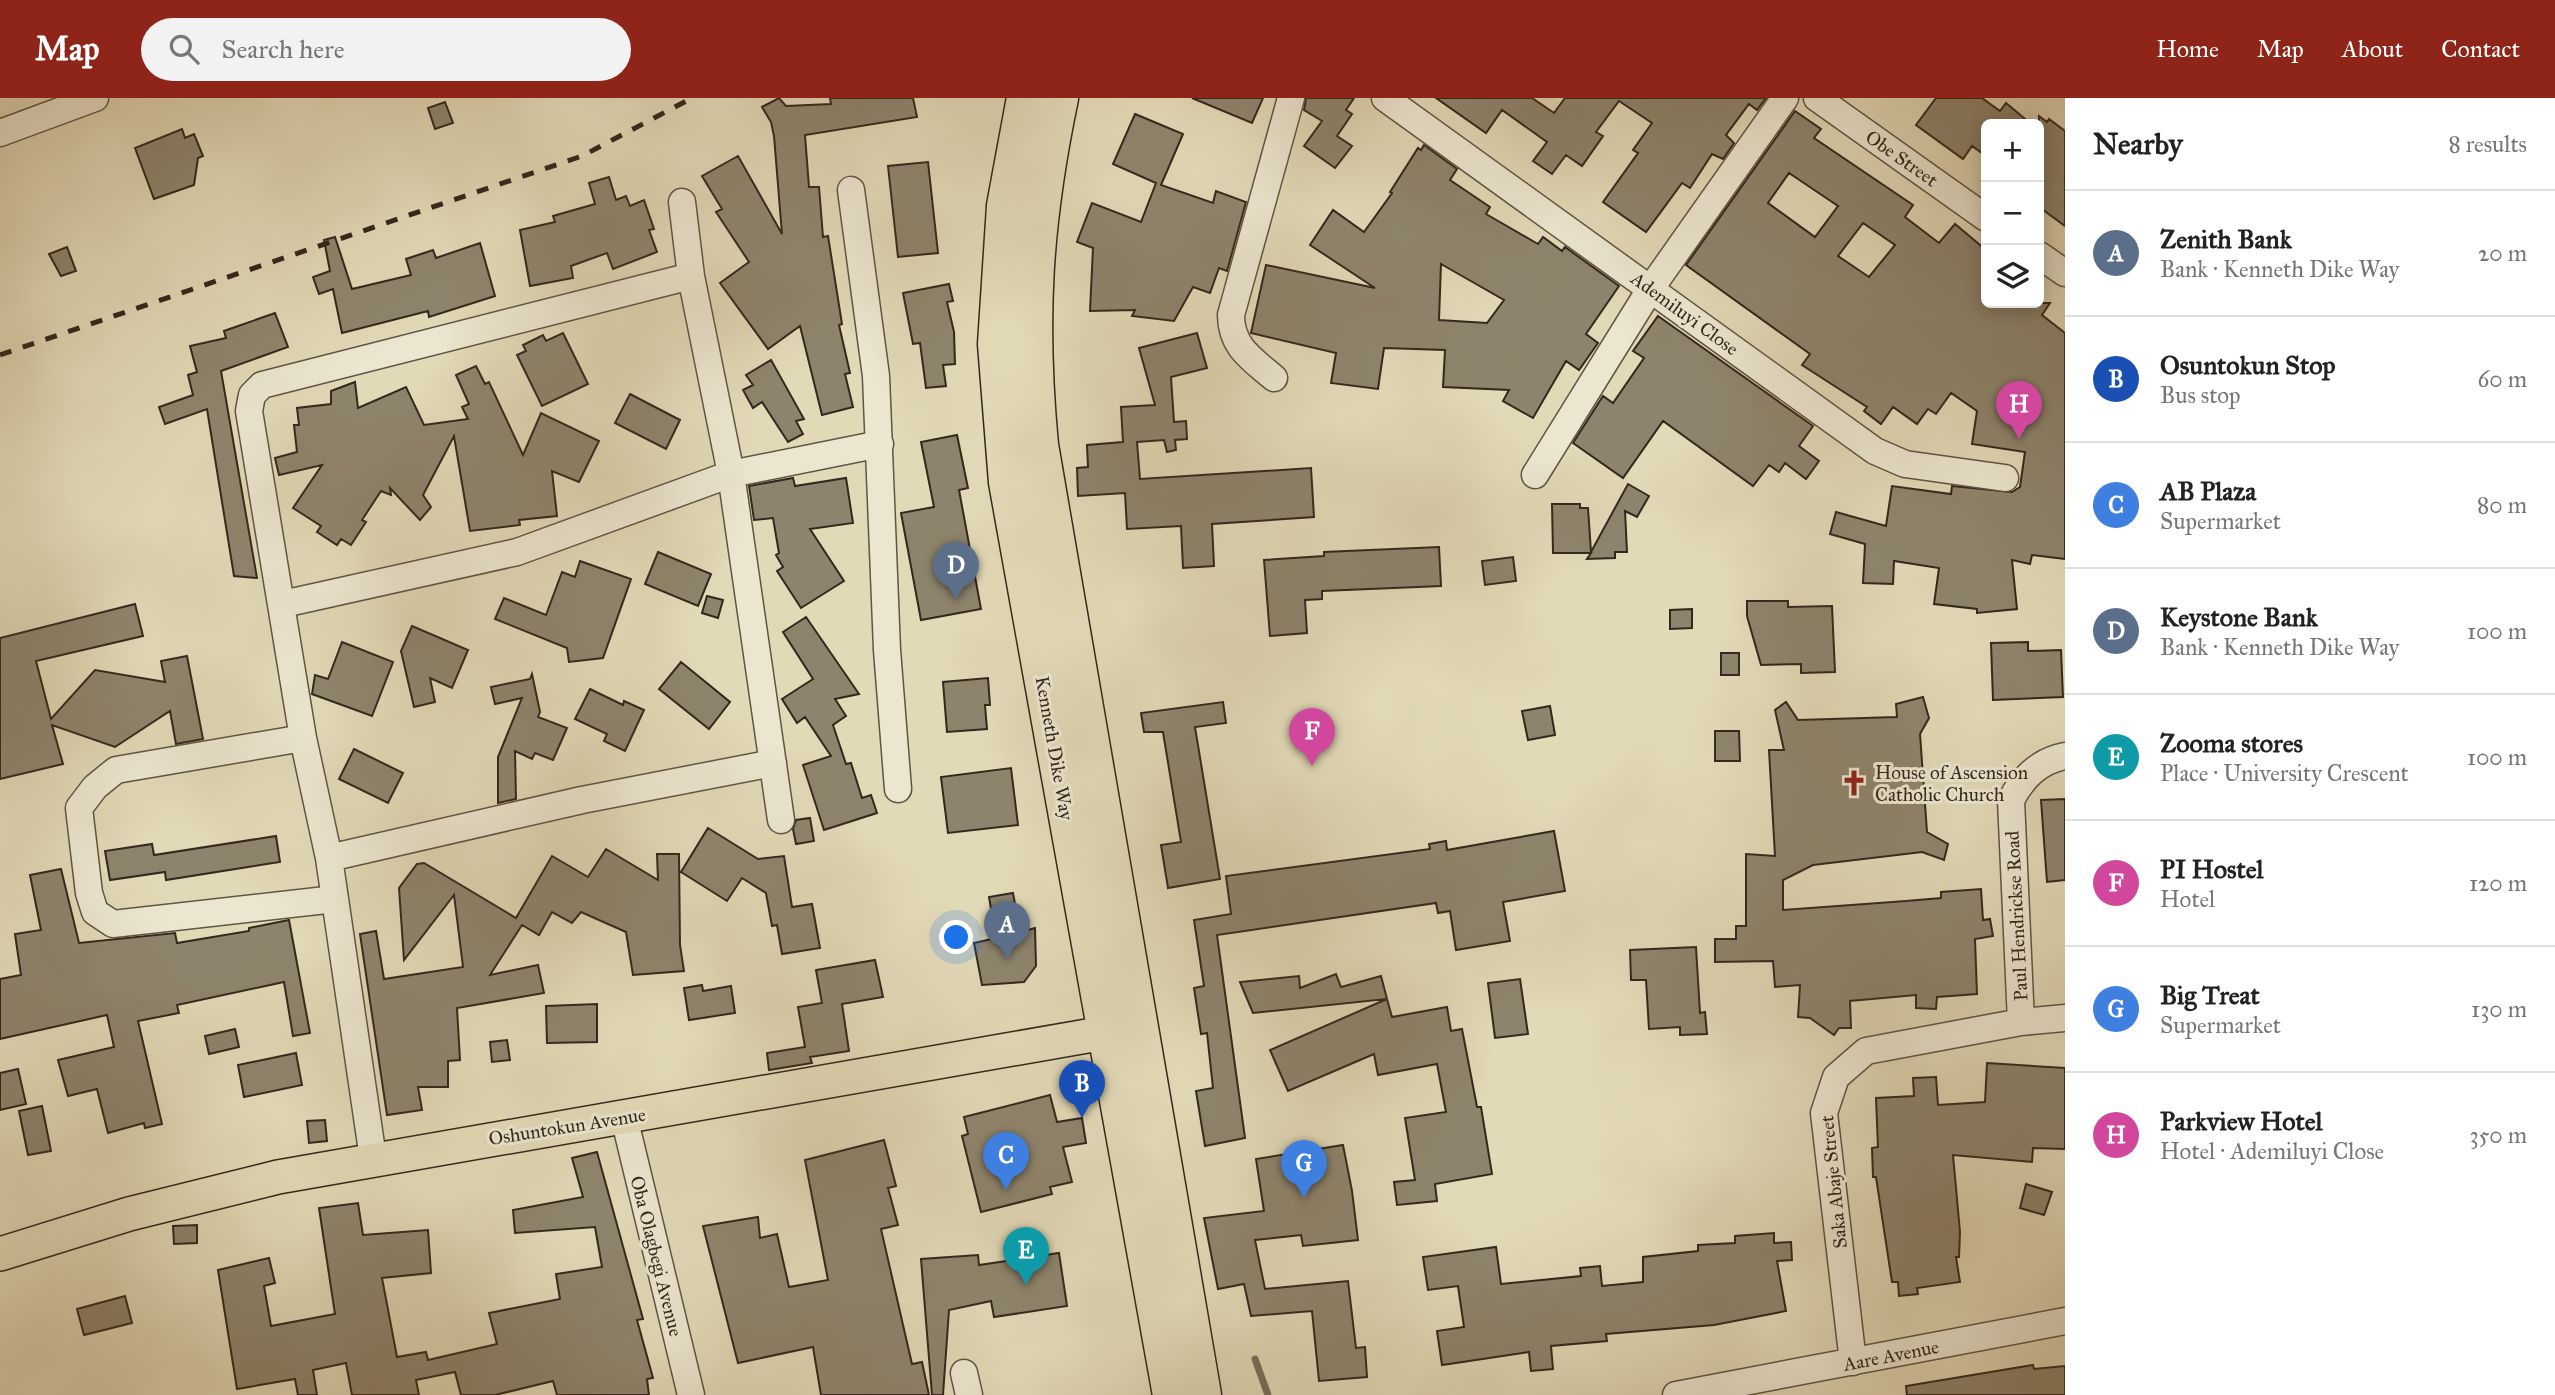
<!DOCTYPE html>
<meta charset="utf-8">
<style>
body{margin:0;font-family:"IM FELL Great Primer",serif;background:#f2f2f2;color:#222}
.controls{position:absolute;right:21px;top:21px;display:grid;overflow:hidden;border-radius:10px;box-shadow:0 4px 18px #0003}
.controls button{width:63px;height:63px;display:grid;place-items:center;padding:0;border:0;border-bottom:2px solid #e0e0e0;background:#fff;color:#222;font:35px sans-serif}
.you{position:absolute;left:957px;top:840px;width:24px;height:24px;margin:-18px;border:5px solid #fff;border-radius:50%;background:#1a73e8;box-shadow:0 0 0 10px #1a73e833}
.badge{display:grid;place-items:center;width:46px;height:46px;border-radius:50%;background:#8f2418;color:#fff;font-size:23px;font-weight:700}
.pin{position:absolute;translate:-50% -58px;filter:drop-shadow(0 2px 4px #0008)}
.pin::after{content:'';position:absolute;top:37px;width:24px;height:21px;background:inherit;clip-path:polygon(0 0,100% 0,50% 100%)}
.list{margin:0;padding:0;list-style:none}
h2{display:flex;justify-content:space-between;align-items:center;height:91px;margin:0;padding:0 28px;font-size:30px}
h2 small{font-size:23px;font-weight:400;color:#767676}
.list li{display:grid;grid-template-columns:46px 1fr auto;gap:21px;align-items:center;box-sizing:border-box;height:126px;padding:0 28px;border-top:2px solid #e0e0e0}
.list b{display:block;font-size:26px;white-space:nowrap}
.list p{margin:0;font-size:23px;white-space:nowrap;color:#767676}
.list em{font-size:23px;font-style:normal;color:#767676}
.icon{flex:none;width:38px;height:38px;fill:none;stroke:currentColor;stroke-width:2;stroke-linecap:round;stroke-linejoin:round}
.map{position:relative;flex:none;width:2065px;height:1297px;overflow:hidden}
header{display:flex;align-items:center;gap:42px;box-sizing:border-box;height:98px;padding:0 35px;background:#8f2418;color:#fff}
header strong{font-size:33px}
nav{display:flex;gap:38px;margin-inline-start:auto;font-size:24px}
.search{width:490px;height:63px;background:#f2f2f2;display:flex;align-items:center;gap:18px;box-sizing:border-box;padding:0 24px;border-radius:38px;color:#767676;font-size:26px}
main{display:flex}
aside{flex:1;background:#fff}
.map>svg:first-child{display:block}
</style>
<header>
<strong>Map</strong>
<div class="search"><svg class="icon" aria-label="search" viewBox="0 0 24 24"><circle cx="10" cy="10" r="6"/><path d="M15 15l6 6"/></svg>Search here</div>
<nav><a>Home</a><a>Map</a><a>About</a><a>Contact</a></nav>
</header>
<main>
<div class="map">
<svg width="2065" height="1297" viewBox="0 0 2065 1297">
<rect width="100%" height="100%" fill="#e2d9b7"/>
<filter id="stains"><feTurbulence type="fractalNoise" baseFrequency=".00286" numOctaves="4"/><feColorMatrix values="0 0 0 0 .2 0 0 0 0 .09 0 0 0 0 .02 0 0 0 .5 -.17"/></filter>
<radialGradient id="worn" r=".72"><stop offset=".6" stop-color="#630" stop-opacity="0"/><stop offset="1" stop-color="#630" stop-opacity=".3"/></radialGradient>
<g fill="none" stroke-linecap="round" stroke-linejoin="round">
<!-- stream -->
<path stroke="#796d5a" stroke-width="7" d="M1255,1261L1268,1297"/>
</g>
<!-- building -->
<path fill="#8e846d" stroke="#34271d" stroke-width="2" fill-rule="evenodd" d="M779,0L786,8L831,6L830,0H913L917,19L805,37L809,89H819L823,139L828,138L842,226L839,227L850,275L845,276L853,309L822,317L800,228L768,251L720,185L749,164L716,114L722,111L702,78L738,58L782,136L774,38L771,24L762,9Z
M1192,0H1263L1252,25Z
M1306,0H1354L1346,12L1352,16L1337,38L1352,48L1335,70L1304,48L1322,23L1304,12Z
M1436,0H1532L1554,15L1565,0H1766L1757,12L1749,6L1726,37L1734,45L1723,61L1712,56L1690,90L1682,85L1646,134L1603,104L1638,55L1633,52L1652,25L1619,3L1596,34L1603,38L1582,68L1566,57L1552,76L1533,63L1547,44L1502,12L1486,35Z
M1936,0H1982L2000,13L2006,5L2031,26H1986V58L1972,48L1963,61L1916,27Z
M445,4L453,25L435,31L428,10Z
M1795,13L1821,31L1814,40L1913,107L1905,119L1939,145L1955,126L1986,152V205H2050L2042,217L2065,235V461L2032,457L2030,466L2012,462L2017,511L1977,515V511L1934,506L1939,470L1894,463L1893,486L1863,485L1865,446L1830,436L1836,414L1886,428L1892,388L1951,396L1952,388L2012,394L2020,389L2025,354L1972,346L1977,313L1951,295L1936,316L1928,311L1917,326L1893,309L1881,326L1864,313L1867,309L1802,267L1810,256L1686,167ZM1789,75L1838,108L1815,139L1768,105ZM1863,125L1895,147L1869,179L1838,158Z
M1135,16L1183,36L1161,87L1213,105L1216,93L1246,104L1227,173L1219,170L1210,195L1193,189L1174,223L1132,218L1135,212L1090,213L1093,150L1077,144L1092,105L1141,124L1156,85L1113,66Z
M2039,18L2047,24L2049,21L2065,33V128L2039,109Z
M182,31L185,40L194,36L203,58L198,60L194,87L154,101L135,50Z
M1424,47L1457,71L1450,82L1490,109L1486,116L1538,146L1543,139L1562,153L1565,149L1619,188L1586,236L1598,245L1579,272L1566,263L1533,320L1503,303L1509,292L1443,289L1445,252L1384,250L1378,291L1331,285L1336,255L1251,235L1266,167L1375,190L1310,147L1333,112L1364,134L1392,95L1390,94L1418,50L1421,52ZM1441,166L1504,202L1487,225L1439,222Z
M928,64L938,155L898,159L888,68Z
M609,79L616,102L626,98L630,108L644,102L654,131L649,132L657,154L613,171L607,155L571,168L573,180L530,188L520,132L555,124L553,118L595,106L589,85Z
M335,139L352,191L411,177L406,161L433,152L436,160L480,145L495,198L429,219L428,213L342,235L333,191L319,196L313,179L330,173L324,142Z
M67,149L76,173L61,178L49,156Z
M949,186L953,203L947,204L954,234L955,266L943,267L946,288L926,290L920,245L913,246L903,195Z
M275,215L288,249L221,273L257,480L234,478L207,311L165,326L159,309L193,297L188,277L197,274L190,248L226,240L224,233Z
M1658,218L1813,328L1799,348L1819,363L1806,381L1785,365L1779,374L1769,367L1753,388L1663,323L1623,380L1573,345L1603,298L1613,305L1644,260L1633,253Z
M563,235L588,286L542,308L517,257L526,253L523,247L543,237L546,243Z
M1197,235L1207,270L1171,279L1174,324L1186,323L1187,341L1175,342L1176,352L1167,354L1164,342L1137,344L1140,381L1311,370L1314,419L1212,426L1214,468L1183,470L1181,428L1127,431L1125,395L1078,398L1077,370L1088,369L1087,347L1123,344L1121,309L1155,307L1139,250Z
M771,262L804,321L796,323L803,336L788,344L762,304L753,310L743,292L753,287L746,277Z
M476,268L485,286L489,284L523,357L541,315L599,343L579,384L552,373L557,418L519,422L520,427L470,433L454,338L423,397L431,409L420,422L390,390L391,397L381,393L362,422L366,424L351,447L341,441L337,447L317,434L321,428L293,410L322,367L279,377L275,360L297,354L294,327H299L297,310L331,306V293L355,284L358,310L406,289L424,327L468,321L462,309L469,306L456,277Z
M630,296L680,322L666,351L615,325Z
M957,337L968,390L959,392L981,511L921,522L901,415L934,409L921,344Z
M793,380L795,388L846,380L853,425L810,431L844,483L801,510L777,473L783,469L776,457L779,455L773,420L754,422L749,388Z
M1628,386L1649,398L1637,419L1625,413L1627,454H1615V460L1587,461L1591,455H1553L1552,406H1580V410H1588L1591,454Z
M1439,449L1441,488L1322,493V501L1305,502L1307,535L1270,538L1264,462L1324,458V454Z
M658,454L711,476L698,508L645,486Z
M1513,459L1516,483L1485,487L1482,463Z
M580,463L631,481L603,560L569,564L567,550L495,521L504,500L546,517L562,474L575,479Z
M707,498L723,502L718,520L702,515Z
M1747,503H1788V509L1832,508L1835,574L1801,575V566L1761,567L1747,518Z
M135,506L143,538L36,563L51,621L95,572L165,584L161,563L187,558L203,641L176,646L170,613L115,649L52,627L63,666L0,681V540Z
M1692,511V530L1670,531V512Z
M806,519L859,596L835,601L846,618L833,627L846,666L851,665L862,700L871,697L877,715L824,732L803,667L831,658L805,619L797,625L782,601L813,581L783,534Z
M412,528L468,552L452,590L430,580L435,604L414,609L401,553Z
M342,544L393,564L372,618L312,596L315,577L328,581Z
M2028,544V553L2061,552L2063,599L1993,602L1991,545Z
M1721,555H1739V577H1721Z
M681,564L730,604L709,631L659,591Z
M532,576L540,614L538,619L567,630L553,662L535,655L532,661L515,653L516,701L498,705V659L522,600L495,606L491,589L530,581Z
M988,580L990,607H985L987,631L947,634L943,584Z
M590,591L623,607L624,603L644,612L625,653L604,643L607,636L575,621Z
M1923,599L1929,620L1920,636L1927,734L1948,746L1944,762L1922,754L1813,767L1783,782V812L1906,803L1941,800V794L1981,791L1983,822L1990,821L1993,838L1975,841L1977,896L1937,899L1936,911L1916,910V897L1850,903L1851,930H1839L1834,937L1810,920L1798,919L1800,887L1775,889L1773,863L1715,864V841H1736V828H1746V756L1775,758L1769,652H1784L1775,612L1786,604L1798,622L1897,619L1896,606Z
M1223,604L1226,625L1195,629L1220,781L1168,790L1161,747L1181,744L1163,634H1144L1141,615Z
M1550,608L1555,637L1528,642L1522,613Z
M1715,633H1739L1740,663H1715Z
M354,651L403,675L388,705L339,681Z
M1011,670L1018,727L948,735L941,679Z
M2065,701V782L2047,784L2041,702Z
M810,720L814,743L796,746L793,731L796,722Z
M708,730L758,761L784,758L792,809L812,806L820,850L782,856L777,827L772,828L766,795L742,780L727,803L681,774Z
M1554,733L1565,793L1503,804L1510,843L1456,852L1450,813L1438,815L1436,805L1217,837L1245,1040L1205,1048L1196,993L1213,990L1207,935L1201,936L1194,890L1204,888L1194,822L1231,816L1226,778L1430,751L1429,746L1446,743L1447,752Z
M276,738L280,764L166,782L165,774L110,782L105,753L152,746L154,757Z
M606,751L658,782L657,756H679L680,847L684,873L633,877L626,834L581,814L572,825L552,814L539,837L522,827L490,877L538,867L544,895L457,910L460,962L448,963V989H418L422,1012L387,1017L360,836L376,833L384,881L463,869L454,797L404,862L399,790L417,766L424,765L516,820L552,758L588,779Z
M61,771L79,845L175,835L177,845L249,833V830L289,822L310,935L293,938L284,884L177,907L179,915L138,923L162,1026L145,1030L144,1025L108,1035L97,991L68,998L58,962L114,949L107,917L0,941V881L21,877L15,836L41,832L30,777Z
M1013,795L1020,834L1035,830L1036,868L1024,884L982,887L974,845L996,840L989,799Z
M1696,849L1700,915L1705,914L1707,936L1680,937V929L1649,931L1646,882H1631L1630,852Z
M875,862L883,899L842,906L849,953L810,959L812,965L769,972L767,955L805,949L798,909L822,905L816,872Z
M1336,876L1341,889L1381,878L1387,901L1253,915L1240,884L1299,878L1300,890Z
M1520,881L1528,936L1495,940L1488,885Z
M702,887L703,893L731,888L735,915L689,922L684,890Z
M1387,901L1392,919L1447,909L1451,933L1462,931L1477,1009H1481L1492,1076L1435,1086L1437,1103L1397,1107L1394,1084L1415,1082L1405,1020L1446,1014L1437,966L1378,977L1374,956L1288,993L1270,952Z
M597,906V944L547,945L546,908Z
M235,931L239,949L209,956L205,938Z
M507,942L510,962L492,964L490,944Z
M296,955L302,987L244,999L238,967Z
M1987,965L2065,970V1051L2033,1050L2032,1064L1953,1057L1960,1134L1959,1159H1956L1960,1184L1917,1190L1918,1196L1899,1198L1898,1184H1892L1876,1079H1873L1872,1050L1878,1049L1876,1000L1914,998L1913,980L1936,979L1938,1007L1985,1004Z
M18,971L26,1006L0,1012V975Z
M1050,997L1057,1024L1082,1020L1086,1045L1063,1049L1072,1084L1050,1089L1052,1096L981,1114L962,1038L968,1036L964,1019Z
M42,1008L51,1053L28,1057L19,1013Z
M325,1022L327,1043L309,1045L307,1023Z
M884,1042L896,1088L888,1090L898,1127L881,1131L912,1266L922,1264L929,1297H821L813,1249L738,1265L703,1128L758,1119L760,1140L777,1136L789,1189L828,1182L805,1062Z
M1343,1047L1352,1093L1358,1142L1303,1148L1301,1137L1255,1142L1265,1191L1348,1183L1356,1250L1365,1249L1367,1279L1319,1283L1312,1213L1251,1218L1244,1186L1218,1191L1204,1120L1264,1113L1256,1061Z
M597,1054L643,1221L637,1222L653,1280L647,1281L649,1297H557L553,1283L495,1297H461L455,1274L416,1282L419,1297H352L346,1265L313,1272L317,1297H298L295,1281L237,1291L218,1172L269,1160L275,1185L264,1188L271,1228L335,1216L319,1110L358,1105L363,1137L428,1132L431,1175L382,1180L397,1259L426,1254L428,1262L497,1246L489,1215L560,1201L556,1176L602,1169L595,1129L515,1135L513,1112L583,1099L572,1060Z
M2026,1086L2052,1094L2044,1117L2020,1110Z
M197,1127V1145L174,1146L173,1128Z
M1774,1135V1145L1791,1144L1792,1162L1777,1163L1786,1213L1714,1227L1606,1236L1607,1243L1551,1248L1553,1271L1531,1273L1529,1254L1442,1267L1437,1233L1464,1229L1458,1188L1428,1192L1423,1159L1496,1149L1501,1186L1581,1178L1580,1170L1600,1168L1602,1188L1643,1184V1159L1698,1153V1147L1735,1145V1138Z
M1059,1155L1067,1208L994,1219L991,1203L949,1212L943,1297H932L921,1161L978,1157L979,1167Z
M125,1198L132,1225L84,1237L77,1211Z
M2033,1267L2034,1271L2065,1268V1297H1907L1906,1288Z"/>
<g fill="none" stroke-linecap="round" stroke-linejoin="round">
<!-- minor casing -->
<g stroke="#605444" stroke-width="29">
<path id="minor" d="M1385,0L1875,353L1905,366L2005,380
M1817,0L1986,120
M0,35L95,0
M851,92L876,278L887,552L898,691
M682,104L691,178L731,376L781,722
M2039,157L2065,175
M1274,280C1252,261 1231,249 1231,217L1291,0
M1535,377L1651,190L1785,0
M283,506L517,454L731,376L880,346
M303,640L116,672L95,689L79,710L89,795L95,814L113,826L335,801
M329,760L582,702L773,665
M2021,924L2011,702C2023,679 2039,663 2065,658
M624,1019L691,1297
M373,1060L329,760L303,640L249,313L252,297L262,287L691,178
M1853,1264L1824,1015L1836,979L1866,953L2021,924L2065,920
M964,1275L969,1297
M1676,1297L2065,1223"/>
</g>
<!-- major casing -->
<g stroke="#34271d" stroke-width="36">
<path id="major" d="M0,1156L129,1116L278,1079L1133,930"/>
</g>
<!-- highway casing -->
<g stroke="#34271d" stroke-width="41">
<path id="highway" d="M1026,0L1006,108L997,246L1008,384L1172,1297
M1059,0C1033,124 1027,220 1039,347L1202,1297"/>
</g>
<!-- minor -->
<use href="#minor" stroke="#ece6d0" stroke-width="26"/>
<!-- major -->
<use href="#major" stroke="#e2d9b7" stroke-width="33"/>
<!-- highway -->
<use href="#highway" stroke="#e2d9b7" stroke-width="38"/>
<!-- rail -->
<path stroke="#34271d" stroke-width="5" stroke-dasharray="12 12" stroke-linecap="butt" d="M0,257L582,58L692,0"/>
</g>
<!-- icons -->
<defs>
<g id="church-bare" transform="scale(2.1)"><path d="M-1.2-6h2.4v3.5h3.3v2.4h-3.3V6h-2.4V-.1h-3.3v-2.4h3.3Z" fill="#8f2418" stroke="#ece6d0" stroke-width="2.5" paint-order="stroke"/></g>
</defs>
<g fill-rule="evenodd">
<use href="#church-bare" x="1854" y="685"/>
</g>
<g text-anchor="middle" stroke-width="6" stroke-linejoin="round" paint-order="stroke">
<!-- street labels -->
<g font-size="19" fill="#34271d" stroke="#ece6d0">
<text transform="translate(1902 60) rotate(35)" y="7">Obe Street</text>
<text transform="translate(1685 215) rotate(36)" y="7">Ademiluyi Close</text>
<text transform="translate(1055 650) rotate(80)" y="7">Kenneth Dike Way</text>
<text transform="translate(2016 818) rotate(-93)" y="7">Paul Hendrickse Road</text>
<text transform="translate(567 1028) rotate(-9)" y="7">Oshuntokun Avenue</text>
<text transform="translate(1833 1084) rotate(-96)" y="7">Saka Abaje Street</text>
<text transform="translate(657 1158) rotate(76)" y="7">Oba Olagbegi Avenue</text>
<text transform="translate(1891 1257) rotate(-11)" y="7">Aare Avenue</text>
</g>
<!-- poi labels -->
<g font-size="19" fill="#34271d" stroke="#ece6d0" text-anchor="start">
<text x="1875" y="681">House of Ascension<tspan x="1875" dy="22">Catholic Church</tspan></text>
</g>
</g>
<rect width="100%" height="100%" filter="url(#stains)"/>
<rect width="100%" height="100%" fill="url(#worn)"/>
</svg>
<div class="controls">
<button>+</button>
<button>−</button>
<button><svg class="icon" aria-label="layers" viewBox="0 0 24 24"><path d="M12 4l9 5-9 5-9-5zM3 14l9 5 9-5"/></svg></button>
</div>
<div class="you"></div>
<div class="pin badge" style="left:1007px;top:861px;background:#5c6f8a">A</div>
<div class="pin badge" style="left:1082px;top:1020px;background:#1a4fb4">B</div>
<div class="pin badge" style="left:1006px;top:1092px;background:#3f7fe0">C</div>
<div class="pin badge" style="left:956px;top:502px;background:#5c6f8a">D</div>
<div class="pin badge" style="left:1026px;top:1187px;background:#0f9aa8">E</div>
<div class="pin badge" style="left:1312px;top:668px;background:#d1479c">F</div>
<div class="pin badge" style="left:1304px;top:1100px;background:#3f7fe0">G</div>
<div class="pin badge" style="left:2019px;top:341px;background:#d1479c">H</div>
</div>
<aside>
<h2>Nearby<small>8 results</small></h2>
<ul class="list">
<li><span class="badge" style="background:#5c6f8a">A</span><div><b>Zenith Bank</b><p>Bank · Kenneth Dike Way</p></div><em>20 m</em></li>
<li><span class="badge" style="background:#1a4fb4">B</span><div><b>Osuntokun Stop</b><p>Bus stop</p></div><em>60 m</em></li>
<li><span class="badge" style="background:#3f7fe0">C</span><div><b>AB Plaza</b><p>Supermarket</p></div><em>80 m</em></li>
<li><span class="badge" style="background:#5c6f8a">D</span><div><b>Keystone Bank</b><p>Bank · Kenneth Dike Way</p></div><em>100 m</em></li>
<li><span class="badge" style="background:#0f9aa8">E</span><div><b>Zooma stores</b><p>Place · University Crescent</p></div><em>100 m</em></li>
<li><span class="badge" style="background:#d1479c">F</span><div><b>PI Hostel</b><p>Hotel</p></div><em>120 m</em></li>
<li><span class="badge" style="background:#3f7fe0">G</span><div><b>Big Treat</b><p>Supermarket</p></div><em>130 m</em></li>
<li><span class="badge" style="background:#d1479c">H</span><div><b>Parkview Hotel</b><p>Hotel · Ademiluyi Close</p></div><em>350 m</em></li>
</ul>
</aside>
</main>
